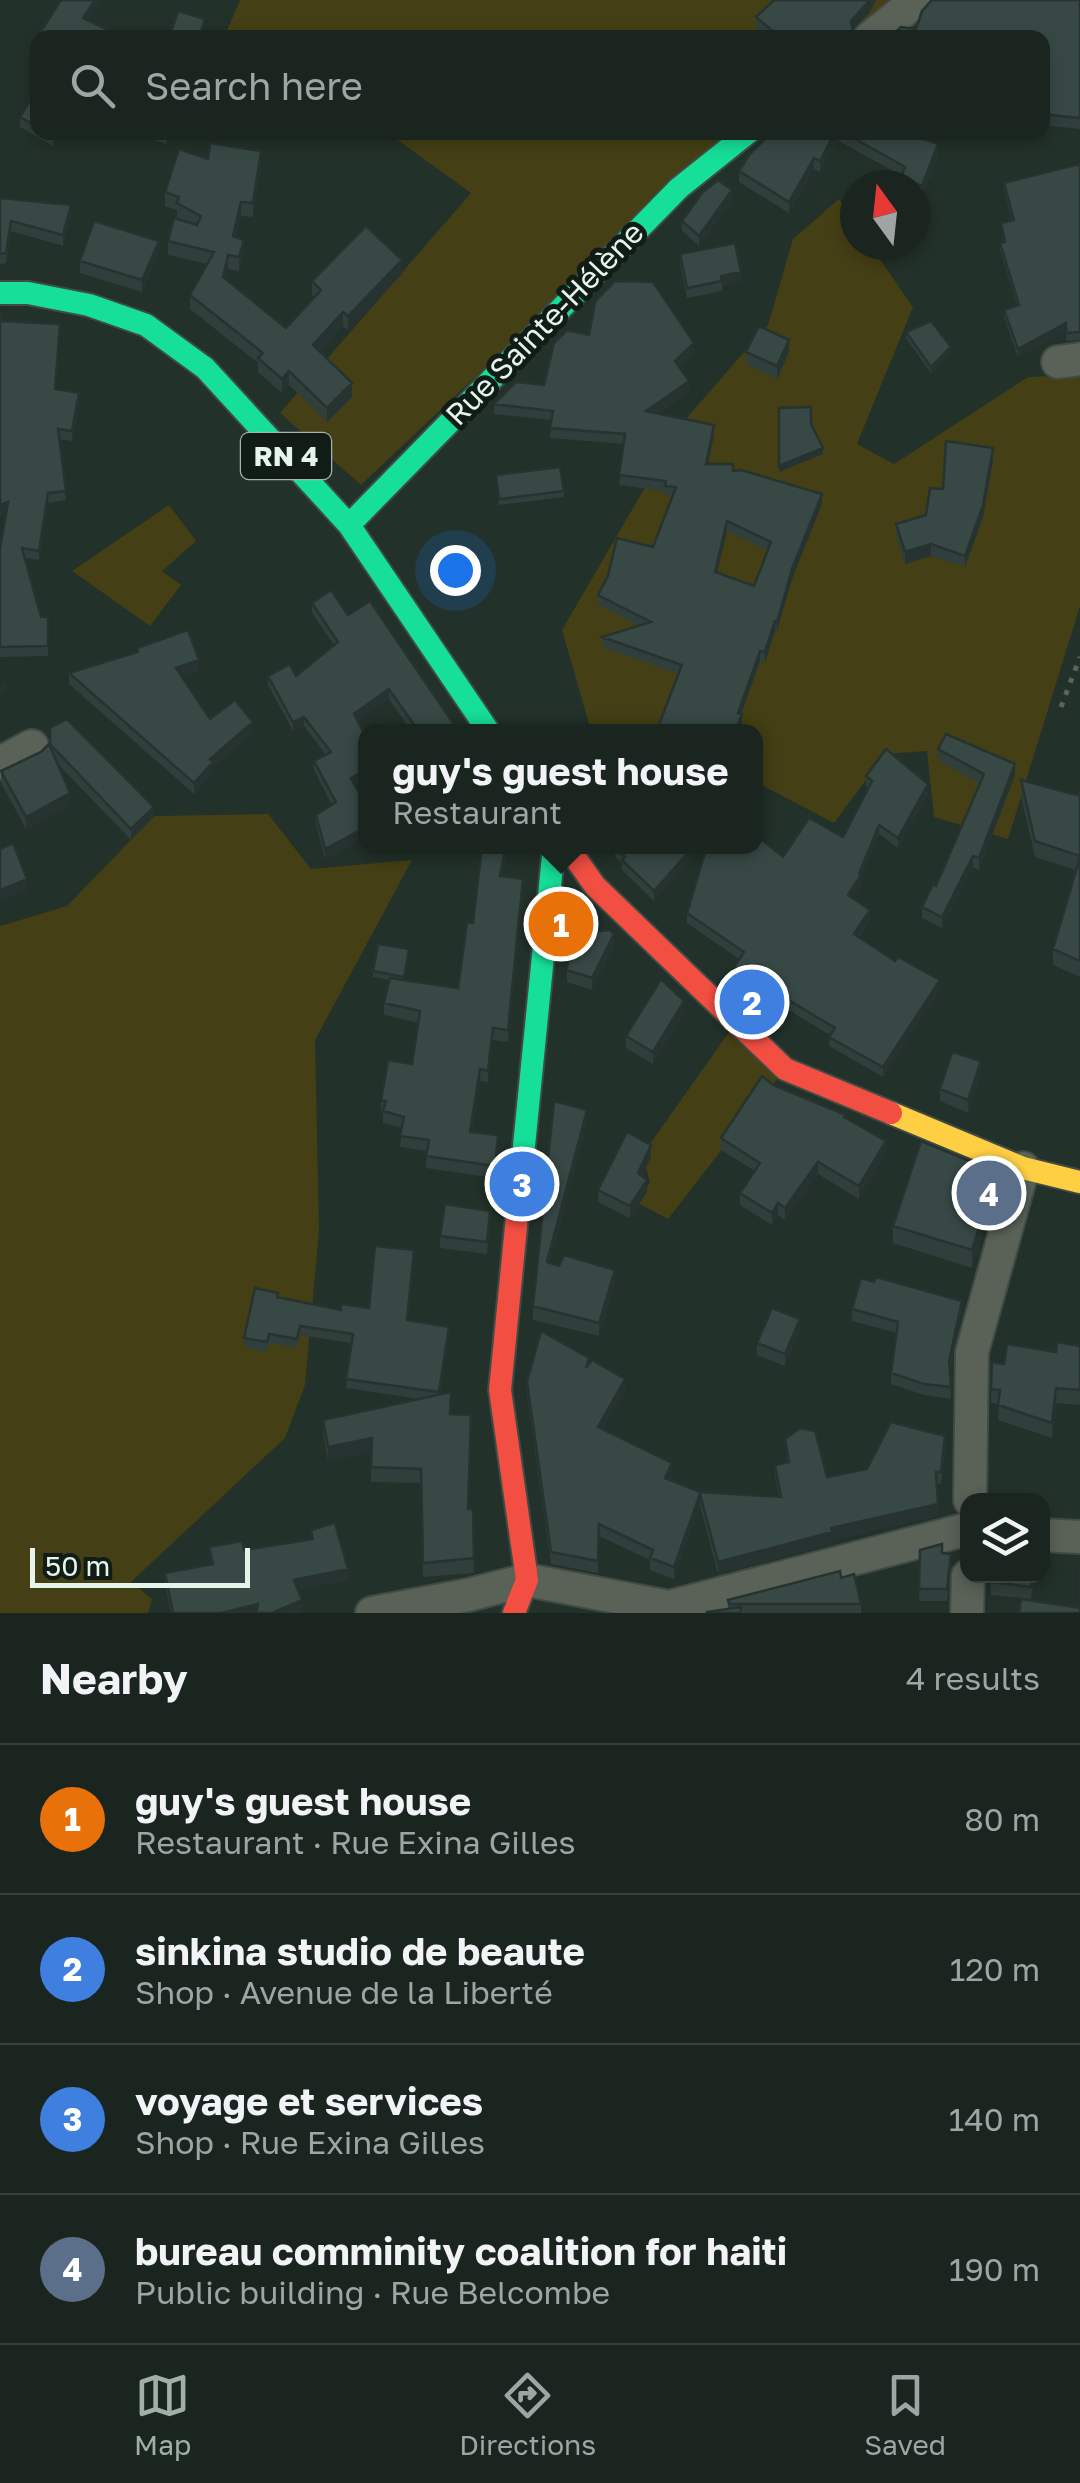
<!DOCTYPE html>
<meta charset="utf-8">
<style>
body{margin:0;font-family:"Golos Text",sans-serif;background:#232d28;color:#f1f3f6}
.controls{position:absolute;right:30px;bottom:30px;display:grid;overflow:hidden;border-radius:20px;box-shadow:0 5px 15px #0003}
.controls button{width:90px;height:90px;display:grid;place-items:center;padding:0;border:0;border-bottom:2px solid #38423d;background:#1a251f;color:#f1f3f6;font:50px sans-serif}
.compass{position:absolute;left:840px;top:170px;width:90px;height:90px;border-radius:50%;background:#1a251f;box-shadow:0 5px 15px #0003;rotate:345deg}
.scale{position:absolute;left:30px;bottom:25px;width:220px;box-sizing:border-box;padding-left:10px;border:5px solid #e5f5eb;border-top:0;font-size:28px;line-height:35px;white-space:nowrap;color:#e5f5eb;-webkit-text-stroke:8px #101c15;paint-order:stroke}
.you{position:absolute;left:455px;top:570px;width:35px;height:35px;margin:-25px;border:8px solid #fff;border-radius:50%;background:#1a73e8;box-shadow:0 0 0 15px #1a73e833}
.badge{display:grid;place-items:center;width:65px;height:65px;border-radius:50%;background:#a1b0a7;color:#fff;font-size:32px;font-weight:700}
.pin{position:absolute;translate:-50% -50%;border:5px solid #fff;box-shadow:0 2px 10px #0006}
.popup{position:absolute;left:358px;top:724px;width:405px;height:130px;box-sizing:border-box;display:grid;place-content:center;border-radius:20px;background:#1a251f;filter:drop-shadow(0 2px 8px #0005);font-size:32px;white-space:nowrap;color:#9fa5a4}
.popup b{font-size:38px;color:#f1f3f6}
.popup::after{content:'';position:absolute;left:50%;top:100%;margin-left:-20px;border:20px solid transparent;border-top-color:#1a251f}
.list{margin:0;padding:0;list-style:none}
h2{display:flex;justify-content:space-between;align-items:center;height:130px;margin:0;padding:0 40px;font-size:42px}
h2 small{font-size:32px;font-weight:400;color:#9fa5a4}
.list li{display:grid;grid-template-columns:65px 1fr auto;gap:30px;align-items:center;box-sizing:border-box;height:150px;padding:0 40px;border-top:2px solid #38423d}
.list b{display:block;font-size:38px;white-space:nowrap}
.list p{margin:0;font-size:32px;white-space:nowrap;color:#9fa5a4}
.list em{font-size:32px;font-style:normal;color:#9fa5a4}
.icon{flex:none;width:55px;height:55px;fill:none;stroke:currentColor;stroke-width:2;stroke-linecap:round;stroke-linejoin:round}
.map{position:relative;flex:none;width:1080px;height:1613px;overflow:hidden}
.search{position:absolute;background:#1a251f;box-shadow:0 5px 15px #0003;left:30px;right:30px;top:30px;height:110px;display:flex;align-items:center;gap:25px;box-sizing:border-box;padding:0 35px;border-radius:20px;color:#9fa5a4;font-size:38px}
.sheet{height:730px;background:#1a251f}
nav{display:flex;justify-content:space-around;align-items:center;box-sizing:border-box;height:140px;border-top:2px solid #38423d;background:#1a251f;font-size:28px;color:#9fa5a4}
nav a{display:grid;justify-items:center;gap:5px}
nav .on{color:#a1b0a7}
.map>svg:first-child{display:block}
</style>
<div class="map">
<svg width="1080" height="1613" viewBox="0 0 1080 1613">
<rect width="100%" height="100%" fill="#223129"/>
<!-- green -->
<path fill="#443f14" d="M240,0H904L856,37L224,38Z
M388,133H733L361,485L280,413L471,193Z
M839,199L855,222V245H870L913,307L857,444L894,464L1028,377L1080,375V606L1008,839L934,817L927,751L885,754L834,823L756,782V732L591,731L562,630L683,422L768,325L793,239Z
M169,505L196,541L162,571L181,585L150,626L72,571Z
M268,814L311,869L412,860L315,1040L319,1231L305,1385L285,1438L131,1582L152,1599L148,1613H0V926L67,906L154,816Z
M732,1028L780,1075L668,1219L638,1203L650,1182L642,1155Z"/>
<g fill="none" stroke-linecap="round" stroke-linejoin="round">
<!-- street casing -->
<g stroke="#3f4b44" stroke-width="36">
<path id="street" d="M870,38L917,0
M1058,362L1080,359
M0,763L32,746
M970,1500L972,1352L1023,1168
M1042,1535L1080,1537
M372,1613L468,1595L527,1580L669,1607L968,1529
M967,1613L968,1576"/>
</g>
<!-- fast casing -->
<g stroke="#3f4b44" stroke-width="26">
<path id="fast" d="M0,293H28L89,305L146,325L205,368L349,525L489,732
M349,525L679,188L749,132
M519,1196L554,846"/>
</g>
<!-- slow casing -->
<g stroke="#3f4b44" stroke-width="26">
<path id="slow" d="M891,1113L1023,1168L1080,1182"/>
</g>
<!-- jam casing -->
<g stroke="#3f4b44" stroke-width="26">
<path id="jam" d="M567,846L595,886L785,1069L891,1113
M514,1613L527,1580L500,1390L519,1196"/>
</g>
<!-- path -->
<path stroke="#5c635b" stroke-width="5" stroke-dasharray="5 8" stroke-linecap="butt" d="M1061,707L1080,657"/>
<!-- street -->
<use href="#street" stroke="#5a6157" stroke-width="32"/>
<!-- fast -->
<use href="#fast" stroke="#16e098" stroke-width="22"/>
<!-- slow -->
<use href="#slow" stroke="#ffcf43" stroke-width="22"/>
<!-- jam -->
<use href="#jam" stroke="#f24e42" stroke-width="22"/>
</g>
<!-- wall -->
<path fill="#303f3b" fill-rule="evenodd" d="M1080,0V129L1042,125V38L916,29Z
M869,13L853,30L854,38H768L756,28V17Z
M38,88V132H60L53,146L20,127V117Z
M132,132H170L166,144Z
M772,132H931L927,140L938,155L922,197L915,194V185H901L902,176L837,140L820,172L814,169L789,213L739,182V171Z
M208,159L261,165L253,217L241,216L236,237L244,254L239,271L228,269L226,279L286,328L314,297L312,295V281L402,274L348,330L343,326L319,352L352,397L327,422L289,385L282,393L258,372V363L190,309V295L207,264L168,255V241L186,222L177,217V210L165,206V192Z
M1080,164V340L1066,341V331L1018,357L1004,317V310L1017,305L1000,250V243L1003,242L1001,223L1012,220L1004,190V183Z
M0,198L71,215L63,246L11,231L6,263L0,264Z
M732,201L699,246L682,231V221Z
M159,253L142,292L80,273V261Z
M680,254L741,282L722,286V291L687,298L680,264Z
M0,313L2,321L55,389L79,403L72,441L59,439L66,500L48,503L39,560L25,558L41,617H48V656L0,657V549L6,512L0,515Z
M906,332L951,353L931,373L906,338Z
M589,335L694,353L679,367L689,391L657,414L714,435L708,464L733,471L822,504L792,579L777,631H775L765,662L760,661L741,714L742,724L678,674L602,647V637L639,626L598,605V595L653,547L672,496H665V491L619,485L624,444L550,438L551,420L494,414V404L544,385ZM727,531L768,551L754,586L717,572Z
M746,352H789L777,379L746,364Z
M993,460L983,517L965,567L931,556L905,564L896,536V524L926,515L943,489Z
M496,481L564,491V497L499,505Z
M312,603L348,615L455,732H412L389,699L357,721L366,737V779L355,785L366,805V837L325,859L316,824V815L332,805L314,770V761L326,755L304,726L293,731L268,685V676H296L334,645L312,613Z
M137,648L199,671L182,677L210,719L253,733L213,767V772L194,794L69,684V673L137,652Z
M49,744L154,817L131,840L57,763L70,805L26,829L1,783V771L41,752Z
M938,749L1015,775L979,870L973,867L942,928L922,918V907L936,886L980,784L938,760Z
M866,776L928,794L898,848L879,834L861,878V885L853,898L870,919L859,937L940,990L883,1077L829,1046L830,1035L734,977V967L739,959L687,923V913L783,857L843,837L869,788L866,786Z
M1021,780L1077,795L1080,791V977L1053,965V949L1076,870L1035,857L1021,796Z
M470,846H508L502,877L523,891L508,1042L493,1040L488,1082L480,1081L472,1132L498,1147L495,1178L426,1168L427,1151L400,1147L402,1128L383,1123V1113H381V1101L412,1064L418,1023L384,1015V1003L390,980L373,977V971L409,955L404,980L458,988L473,923L482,849Z
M702,846L654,901L622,870V863L615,857V847Z
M614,946L592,990L567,982V970Z
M684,1014L653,1064L626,1048V1036Z
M981,1074L968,1113L940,1101V1089Z
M773,1085L846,1118L886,1153L859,1199L818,1174L785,1220L778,1215L772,1225L740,1205V1193L755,1171L721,1150V1138Z
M587,1124L550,1263L615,1283L599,1336L533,1320V1306Z
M651,1157L642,1176L647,1192L630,1218L598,1202V1190Z
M996,1189L972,1268L893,1243V1226Z
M490,1223L487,1254L440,1248V1236Z
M414,1259L408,1320L449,1336L440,1394L451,1414L468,1509H473L474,1573L423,1577L421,1483L371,1482V1452L328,1461L323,1434V1420L420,1399L346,1388L351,1343L300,1335L297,1348L269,1343L267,1352L244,1347V1338L278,1297L341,1310L369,1308Z
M852,1309L962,1313L950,1369L951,1399L924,1395L891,1384V1373L897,1333L852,1321Z
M800,1331L785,1366L757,1355V1343Z
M1080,1346V1405L1056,1403L1052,1438L998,1420L999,1404L991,1403L992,1362L1004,1364Z
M589,1364L625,1391L603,1429L672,1475L670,1480L700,1492L779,1497L775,1477V1465L787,1463L785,1439L827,1477L867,1469L945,1448L941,1484H937L938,1516L832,1540V1544L718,1574L700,1506L674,1579L650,1570V1560L599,1536L598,1573L551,1564L527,1394V1382Z
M311,1530L348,1580L298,1590L302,1611L297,1613H171L165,1584V1573L211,1565L209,1547L244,1550L311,1539Z
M920,1550L942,1553L951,1566L947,1601H919Z
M990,1576H1034L1031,1599L991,1595Z
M841,1578L861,1604V1613H707L728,1608V1600Z"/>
<!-- shaded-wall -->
<path fill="#273330" d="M95,0H101L83,28V18Z
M870,0H876L869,13L851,32V21Z
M55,132H60L53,146V136Z
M835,132H837V140L820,172V161Z
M938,144V155L922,197V186Z
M261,151V165L253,217V203Z
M814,158V169L789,213V202Z
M732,190V201L699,246V236Z
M241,202V216L233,250V236Z
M71,205V215L63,246V235Z
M244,240V254L239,271V257Z
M159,241V253L142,292V280Z
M228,255V269L223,290V277Z
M402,260V274L348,330V316Z
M741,272V282L722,286L721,276Z
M343,312V326L313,359V345Z
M1066,323V331L1018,357V349Z
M789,340V352L777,379V366Z
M694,343V353L675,371V361Z
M951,347V353L931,373V367Z
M289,371V385L282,393V379Z
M689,381V391L646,421V411Z
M352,383V397L327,422V408Z
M79,393V403L72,441V431Z
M714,425V435L706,474V464Z
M823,448V454L779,472V466Z
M993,448V460L983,517L965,567V556Z
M48,493V503L39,560V551Z
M822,494V504L792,579L777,631V622L792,569Z
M8,502V511L0,515V505Z
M727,521V531L715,581V572Z
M931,544V556L905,564V552Z
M775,621V631L765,662V652Z
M760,651V661L738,723V713Z
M199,660V671L176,679V668Z
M5,682V692L0,696V686Z
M389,689V699L354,724V714Z
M742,714V724L739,732H735Z
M304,717V726L293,731V722Z
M253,722V733L213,767V772L194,794V783L210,759Z
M1015,764V775L979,870V858Z
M366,770V779L351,787V778Z
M928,784V794L898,848V838Z
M70,793V805L26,829V817Z
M154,807V817L131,840V829Z
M879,825V834L861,878V885L848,905V895L859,874Z
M366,827V837L325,859V849Z
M506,846H508L500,888V876Z
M694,846H702L654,901V891Z
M973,856V867L942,928V917Z
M27,879V891L0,902V890Z
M523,879V891L508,1042V1030Z
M870,910V919L854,943V934Z
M614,934V946L592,990V978Z
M940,980V990L883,1077V1067Z
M684,1001V1014L653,1064V1052Z
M493,1028V1040L488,1082V1071Z
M981,1061V1074L968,1113V1100Z
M480,1069V1081L470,1143V1132Z
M587,1110V1124L547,1275V1262Z
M886,1141V1153L859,1199V1186Z
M651,1145V1157L638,1185V1173Z
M818,1162V1174L785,1220V1208Z
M996,1172V1189L972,1268V1250Z
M647,1180V1192L630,1218V1206Z
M778,1203V1215L772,1225V1213Z
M615,1270V1283L599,1336V1323Z
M962,1301V1313L949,1372V1361Z
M800,1319V1331L785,1366V1354Z
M449,1327V1336L439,1401V1392Z
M625,1379V1391L598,1439V1427Z
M1056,1388V1403L1052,1438V1423Z
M372,1438V1452L328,1461V1447Z
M672,1463V1475L665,1490V1478Z
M700,1494V1506L674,1579V1567Z
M938,1504V1516L832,1540V1544L718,1574V1562L831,1528Z
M348,1569V1580L294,1591V1580Z
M302,1600V1611L297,1613H272Z
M258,1604V1613H221Z"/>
<!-- building -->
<path fill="#384945" stroke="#273330" stroke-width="2.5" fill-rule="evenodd" d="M61,0H95L83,18L119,35L118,38H40V33Z
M774,0H870L851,21L854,38H781L756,17Z
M932,0H1080V118L1042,114V38H889L901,27L916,29L922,11Z
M178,11L205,19L199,38H169Z
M38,88V127L20,117Z
M149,132H168L166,138Z
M772,132H835L820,161L814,158L789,202L739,171L749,155Z
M843,132H926L923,139L938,144L922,186L901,178L905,167Z
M210,143L261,151L253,203L241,202L233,236L244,240L239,257L228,255L223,277L286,328L321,290L312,281L366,226L402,260L348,316L343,312L313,345L352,383L327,408L289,371L282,379L258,358L263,353L190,295L214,252L168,241L174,218L197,225L201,216L177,203L179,197L165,192L179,149L208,159Z
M1080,164V332L1066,333V323L1018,349L1004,310L1019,305L1000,243L1005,242L1001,223L1014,220L1004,183Z
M718,180L732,190L699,236L682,221L702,193Z
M0,198L71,205L63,235L11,221L6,253L0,254Z
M94,221L159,241L142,280L80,261Z
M735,243L741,272L721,276L722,281L687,288L680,254Z
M615,281L653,282L694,343L675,361L689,381L646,411L714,425L706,464H733V471L741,470L822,494L792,569L777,622L775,621L765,652L760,651L738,713L742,714L735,732H656L682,665L602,637L651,622L598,595L608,576L617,538L653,547L676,487L665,486L666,481L619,475L625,434L550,428L553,411L494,404L516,382L544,385L554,343L567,330L589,335L595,302ZM727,521L771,542L754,586L715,572Z
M0,313H2V321L60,324L55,389L79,393L72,431L58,429L66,491L48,493L39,551L22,548L41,617H48V646L0,647V549L8,502L0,505Z
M931,321L951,347L931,367L906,332Z
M759,326L789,340L777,366L746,352Z
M811,407V424L823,448L779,466V408Z
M946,441L993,448L983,505L965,556L931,544L905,552L896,524L926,515L930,488L943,489Z
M560,467L564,491L499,499L496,475Z
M331,590L348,615L370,601L455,726L446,732H419L389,689L354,714L366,737V770L351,778L366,805V827L325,849L316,815L336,802L314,761L331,752L304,717L293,722L268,676L290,664L296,676L338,642L312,603Z
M188,630L199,660L176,668L210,719L235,700L253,722L210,759L213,762L194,783L69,673L138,652L137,648Z
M67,719L154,807L131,829L50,744V728Z
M946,734L1015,764L979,858L973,856L942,917L922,907L933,884L936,886L984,774L938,749Z
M49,744L70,793L26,817L1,771L41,752Z
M886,749L928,784L898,838L879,825L859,874L861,875L848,895L870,910L854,934L895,961L898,957L940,980L883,1067L829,1037L835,1028L734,967L744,952L687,913L707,846H756V835L783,857L809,818L843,837L872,781L866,776Z
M1021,780L1077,795L1080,791V856L1035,841Z
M13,843L27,879L0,890V849Z
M482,846H506L500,876L523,879L508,1030L493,1028L488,1071L480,1069L470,1132L498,1135L495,1166L426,1156L429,1140L400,1136L404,1117L383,1111L386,1101H381L388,1060L412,1064L420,1011L384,1003L390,978L458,988L467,922L473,923Z
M615,846H694L654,891L622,860L625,857Z
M1080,857V961L1053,949Z
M610,930L614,934L592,978L567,970L570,942L587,932Z
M378,944L409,949L404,977L373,971Z
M661,979L684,1001L653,1052L626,1036Z
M952,1052L981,1061L968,1100L940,1089Z
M762,1076L773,1085L846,1115L844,1117L886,1141L859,1186L818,1162L785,1208L778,1203L772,1213L740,1193L760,1163L721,1138Z
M554,1101L587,1110L547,1262L559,1266L564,1255L615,1270L599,1323L533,1306Z
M627,1132L651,1145L638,1173L647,1180L630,1206L598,1190Z
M921,1141L996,1172L972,1250L893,1226Z
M445,1204L490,1211L487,1242L440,1236Z
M375,1246L414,1250L407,1320L449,1327L439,1392L346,1379L353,1334L300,1326L297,1339L269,1334L267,1342L244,1338L255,1288L278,1293L277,1297L341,1310V1304L369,1308Z
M876,1277L962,1301L949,1361L951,1387L924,1384L891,1373L898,1322L852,1309L861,1278L874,1282Z
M772,1308L800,1319L785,1354L757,1343Z
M541,1331L589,1358L586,1368L592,1360L625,1379L598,1427L672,1463L665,1478L700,1492L781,1497L775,1465L789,1462L785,1439L800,1428L815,1431L827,1477L867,1469L891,1422L945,1436L941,1472H936L938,1504L831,1528L832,1532L718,1562L700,1494L674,1567L650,1558L653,1550L599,1524L598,1561L551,1552L527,1382Z
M1057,1342L1080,1346V1390L1056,1388L1052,1423L998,1405L1000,1390L991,1389L992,1362L1004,1364L1007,1344L1056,1352Z
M451,1392L450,1414L471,1415L468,1509H473L474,1558L423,1563L421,1469L371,1467L372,1438L328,1447L323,1420Z
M335,1523L348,1569L294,1580L302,1600L272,1613H256L258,1604L221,1613H173L165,1573L213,1564L209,1547L242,1541L244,1550L313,1539L311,1530Z
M942,1544V1553L951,1554L947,1589H919L920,1550Z
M1080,1568V1613H1019L1021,1599L1080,1608Z
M840,1571L841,1578L854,1574L861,1604H729L728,1600Z
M991,1576H1032L1031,1587L991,1582Z
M741,1607L740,1613H707V1612Z"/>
<g text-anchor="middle" stroke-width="10" stroke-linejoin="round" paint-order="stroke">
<!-- shield labels -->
<rect fill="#101c15" stroke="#a5b4ab" stroke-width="2.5" x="241" y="433" width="90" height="46" rx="8"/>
<g font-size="28" font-weight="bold" fill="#e5f5eb">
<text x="286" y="466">RN 4</text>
</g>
<!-- street labels -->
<g font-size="30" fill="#e5f5eb" stroke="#101c15">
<text transform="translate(545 324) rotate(-46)" y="10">Rue Sainte-Hélène</text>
</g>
</g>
</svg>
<div class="controls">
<button><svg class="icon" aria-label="layers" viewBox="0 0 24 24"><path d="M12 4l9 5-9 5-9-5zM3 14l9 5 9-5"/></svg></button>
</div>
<svg class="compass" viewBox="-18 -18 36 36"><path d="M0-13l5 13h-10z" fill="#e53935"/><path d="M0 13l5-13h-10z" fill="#9fa5a4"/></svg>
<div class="scale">50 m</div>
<div class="you"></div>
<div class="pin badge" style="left:561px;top:924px;background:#e8710a">1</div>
<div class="popup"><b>guy's guest house</b>Restaurant</div>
<div class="pin badge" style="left:752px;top:1002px;background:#3f7fe0">2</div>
<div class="pin badge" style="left:522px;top:1184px;background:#3f7fe0">3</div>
<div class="pin badge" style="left:989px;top:1193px;background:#5c6f8a">4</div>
<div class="search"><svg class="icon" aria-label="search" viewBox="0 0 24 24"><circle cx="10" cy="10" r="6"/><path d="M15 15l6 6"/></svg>Search here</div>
</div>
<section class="sheet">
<h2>Nearby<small>4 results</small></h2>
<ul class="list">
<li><span class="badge" style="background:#e8710a">1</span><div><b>guy's guest house</b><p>Restaurant · Rue Exina Gilles</p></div><em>80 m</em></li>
<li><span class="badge" style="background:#3f7fe0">2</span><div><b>sinkina studio de beaute</b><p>Shop · Avenue de la Liberté</p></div><em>120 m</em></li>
<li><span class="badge" style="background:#3f7fe0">3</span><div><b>voyage et services</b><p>Shop · Rue Exina Gilles</p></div><em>140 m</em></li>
<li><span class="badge" style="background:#5c6f8a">4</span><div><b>bureau comminity coalition for haiti</b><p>Public building · Rue Belcombe</p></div><em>190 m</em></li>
</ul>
</section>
<nav>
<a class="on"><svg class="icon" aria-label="map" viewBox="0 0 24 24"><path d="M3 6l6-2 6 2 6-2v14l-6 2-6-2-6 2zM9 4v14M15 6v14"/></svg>Map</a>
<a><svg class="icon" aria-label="directions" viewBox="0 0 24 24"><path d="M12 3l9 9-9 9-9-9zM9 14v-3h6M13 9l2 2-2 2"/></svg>Directions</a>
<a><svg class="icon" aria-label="saved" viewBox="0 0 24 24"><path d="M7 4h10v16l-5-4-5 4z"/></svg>Saved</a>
</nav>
